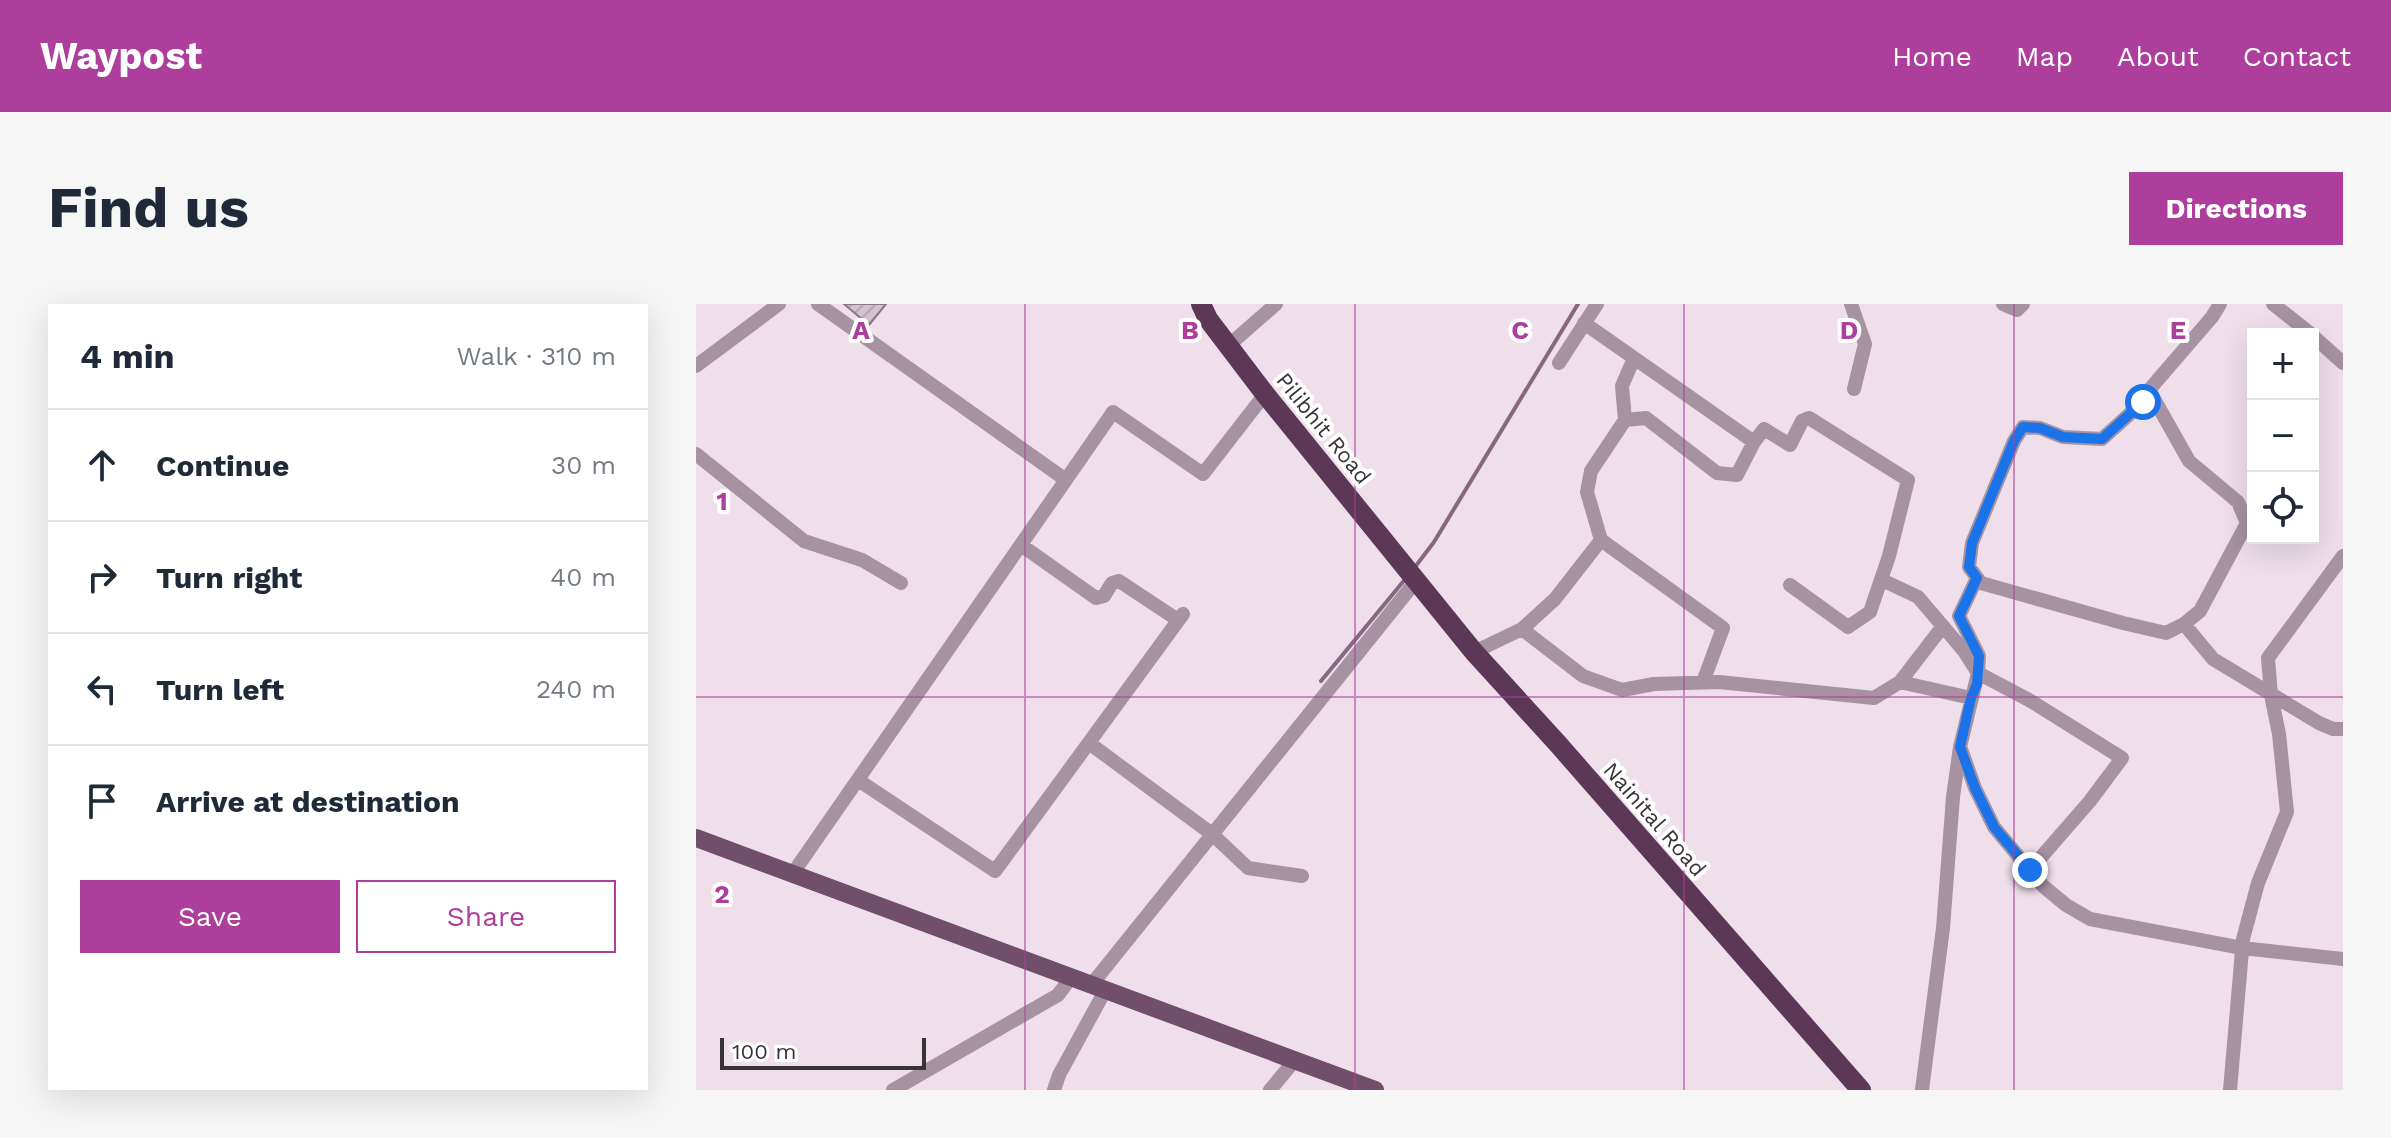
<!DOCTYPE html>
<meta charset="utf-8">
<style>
body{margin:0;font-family:"Work Sans",sans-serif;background:#f6f6f7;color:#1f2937}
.controls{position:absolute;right:24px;top:24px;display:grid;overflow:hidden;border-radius:0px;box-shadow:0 8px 32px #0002}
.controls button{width:72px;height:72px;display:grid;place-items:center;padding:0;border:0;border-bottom:2px solid #e0e1e3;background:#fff;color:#1f2937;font:40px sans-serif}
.scale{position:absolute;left:24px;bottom:20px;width:206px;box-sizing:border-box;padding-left:8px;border:4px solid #383337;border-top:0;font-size:22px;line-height:28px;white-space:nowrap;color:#383337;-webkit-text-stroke:6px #fff;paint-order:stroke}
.stop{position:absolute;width:24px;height:24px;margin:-18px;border:6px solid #1a73e8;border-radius:50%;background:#fff}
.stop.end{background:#1a73e8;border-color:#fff;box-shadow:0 2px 8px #0008}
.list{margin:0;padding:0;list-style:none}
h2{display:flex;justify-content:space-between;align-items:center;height:104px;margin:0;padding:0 32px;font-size:34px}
h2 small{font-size:26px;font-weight:400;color:#747a83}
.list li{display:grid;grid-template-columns:52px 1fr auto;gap:24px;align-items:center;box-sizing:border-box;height:112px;padding:0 32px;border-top:2px solid #e0e1e3}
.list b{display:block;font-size:30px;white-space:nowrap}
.list em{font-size:26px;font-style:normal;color:#747a83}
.actions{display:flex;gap:16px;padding:24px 32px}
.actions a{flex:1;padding:18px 0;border:2px solid #ad3e9c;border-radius:0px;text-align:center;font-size:28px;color:#ad3e9c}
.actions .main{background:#ad3e9c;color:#fff}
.icon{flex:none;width:44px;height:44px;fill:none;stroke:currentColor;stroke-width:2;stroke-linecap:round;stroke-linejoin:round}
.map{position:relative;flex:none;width:1647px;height:786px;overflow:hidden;border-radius:0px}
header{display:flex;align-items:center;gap:48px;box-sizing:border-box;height:112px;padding:0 40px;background:#ad3e9c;color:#fff}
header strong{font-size:38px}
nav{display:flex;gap:44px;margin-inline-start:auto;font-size:28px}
.intro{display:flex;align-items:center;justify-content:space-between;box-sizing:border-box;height:192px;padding:0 48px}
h1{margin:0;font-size:56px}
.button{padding:20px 36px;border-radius:0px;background:#ad3e9c;color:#fff;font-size:28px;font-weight:700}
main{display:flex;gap:48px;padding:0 48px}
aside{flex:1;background:#fff;border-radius:0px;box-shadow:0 8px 32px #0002}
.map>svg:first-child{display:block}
</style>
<header>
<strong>Waypost</strong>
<nav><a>Home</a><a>Map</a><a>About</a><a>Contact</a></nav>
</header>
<div class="intro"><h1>Find us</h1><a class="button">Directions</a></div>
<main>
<aside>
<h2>4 min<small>Walk · 310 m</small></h2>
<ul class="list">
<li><svg class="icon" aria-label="ahead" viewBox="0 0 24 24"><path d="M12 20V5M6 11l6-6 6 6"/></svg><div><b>Continue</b></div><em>30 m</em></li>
<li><svg class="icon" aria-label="right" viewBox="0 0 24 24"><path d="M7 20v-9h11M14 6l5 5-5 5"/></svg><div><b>Turn right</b></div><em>40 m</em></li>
<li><svg class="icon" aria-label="left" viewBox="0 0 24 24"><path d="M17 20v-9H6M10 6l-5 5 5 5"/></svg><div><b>Turn left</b></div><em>240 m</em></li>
<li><svg class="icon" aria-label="arrive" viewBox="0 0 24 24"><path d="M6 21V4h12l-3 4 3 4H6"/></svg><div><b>Arrive at destination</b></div></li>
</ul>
<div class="actions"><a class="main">Save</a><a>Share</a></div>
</aside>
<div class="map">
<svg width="1647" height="786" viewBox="0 0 1647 786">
<defs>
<pattern id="building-hatch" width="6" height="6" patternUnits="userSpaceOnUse" patternTransform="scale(2)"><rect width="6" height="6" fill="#d2c3ce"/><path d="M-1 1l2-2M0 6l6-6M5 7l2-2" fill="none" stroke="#b5a8b2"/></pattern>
</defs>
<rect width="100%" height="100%" fill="#eedfea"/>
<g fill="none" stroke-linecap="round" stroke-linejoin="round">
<!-- stream -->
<path stroke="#886881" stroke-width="4" d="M719,263L738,238L882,0
M625,377L711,273"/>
</g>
<!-- building -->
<path fill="url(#building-hatch)" stroke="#887a84" stroke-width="2" d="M148,0H190L173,21Z"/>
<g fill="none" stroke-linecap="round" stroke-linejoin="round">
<!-- minor -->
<path stroke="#a692a1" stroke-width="14" d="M122,0L370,176
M1155,0L1169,40L1158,85
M1307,0L1321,6L1327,0
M1577,0L1615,30
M888,19L1058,138
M1617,32L1647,59
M532,42L580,0
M863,59L901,0
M0,62L83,0
M1453,86L1447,98L1406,135L1367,133L1344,124L1327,123L1318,137L1276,239L1273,263L1285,279L1427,319L1470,329L1488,320L1504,307L1551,219L1542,198L1493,157L1453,86L1516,13L1524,0
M929,116L950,114L1021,169L1041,171L1058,138L1068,125L1094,141L1106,117L1113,114L1212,176L1193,252L1174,308L1152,323L1094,281
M0,150L108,237L166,256L205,279
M905,236L1027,324L1007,378
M325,241L400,294L408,292L416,279L423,277L482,316
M1281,274L1263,312L1283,352L1282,369L1333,396L1426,454L1394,497L1334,566
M1186,276L1222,293L1268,347L1282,369L1264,443L1257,493L1247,624L1226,786
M1488,320L1517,355L1623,419L1637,425H1647
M826,325L887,372L926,386L958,380L1023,378L1178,394L1204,378L1275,394
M778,348L826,325L859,295L905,236L891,188L895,167L929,116L926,82L938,54
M1204,378L1247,322
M393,439L516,530L552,564L606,572
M1265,445L1279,484L1298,523L1347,582L1370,601L1394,615L1546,644L1647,655
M162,476L299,567L487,310
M97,569L417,108L507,170L569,90
M396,680L720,277
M197,786L362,691L376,672
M358,786L363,771L410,685
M574,786L599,756
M1534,786L1547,635L1562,579L1591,508L1583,430L1575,391L1572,354L1647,252"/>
<!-- major -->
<path stroke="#714e69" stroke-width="18" d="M0,534L679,786"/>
<!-- highway -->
<path stroke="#5d3756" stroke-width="20" d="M505,0L512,15L569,90L778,348L862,440L1165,786"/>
</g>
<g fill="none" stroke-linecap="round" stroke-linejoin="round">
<!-- route -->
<path stroke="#1a73e8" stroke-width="10" d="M1334,566L1298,523L1279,484L1264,443L1275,394L1281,380L1283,352L1263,312L1281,274L1273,263L1276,239L1318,137L1327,123L1344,124L1367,133L1406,135L1447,98"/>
</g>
<!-- grid -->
<path fill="none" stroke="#ad3e9c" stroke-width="2" stroke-opacity="0.55" d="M329,0V786M659,0V786M988,0V786M1318,0V786M0,393H1647"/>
<g text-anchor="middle" stroke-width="8" stroke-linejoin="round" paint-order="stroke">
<!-- street labels -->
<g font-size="22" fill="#383337" stroke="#fff">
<text transform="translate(628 124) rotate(51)" y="8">Pilibhit Road</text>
<text transform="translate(959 515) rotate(49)" y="8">Nainital Road</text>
</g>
</g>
<g font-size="26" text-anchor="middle" font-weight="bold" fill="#ad3e9c" stroke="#fff" stroke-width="8" stroke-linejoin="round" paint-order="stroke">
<text x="165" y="35">A</text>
<text x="494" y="35">B</text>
<text x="824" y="35">C</text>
<text x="1153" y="35">D</text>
<text x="1482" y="35">E</text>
<text x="26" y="206">1</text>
<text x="26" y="599">2</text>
</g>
</svg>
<div class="controls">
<button>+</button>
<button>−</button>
<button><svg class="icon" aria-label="locate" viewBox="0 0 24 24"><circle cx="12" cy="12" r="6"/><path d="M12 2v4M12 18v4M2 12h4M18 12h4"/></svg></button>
</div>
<div class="scale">100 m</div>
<div class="stop" style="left:1447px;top:98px"></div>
<div class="stop end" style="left:1334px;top:566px"></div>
</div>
</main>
